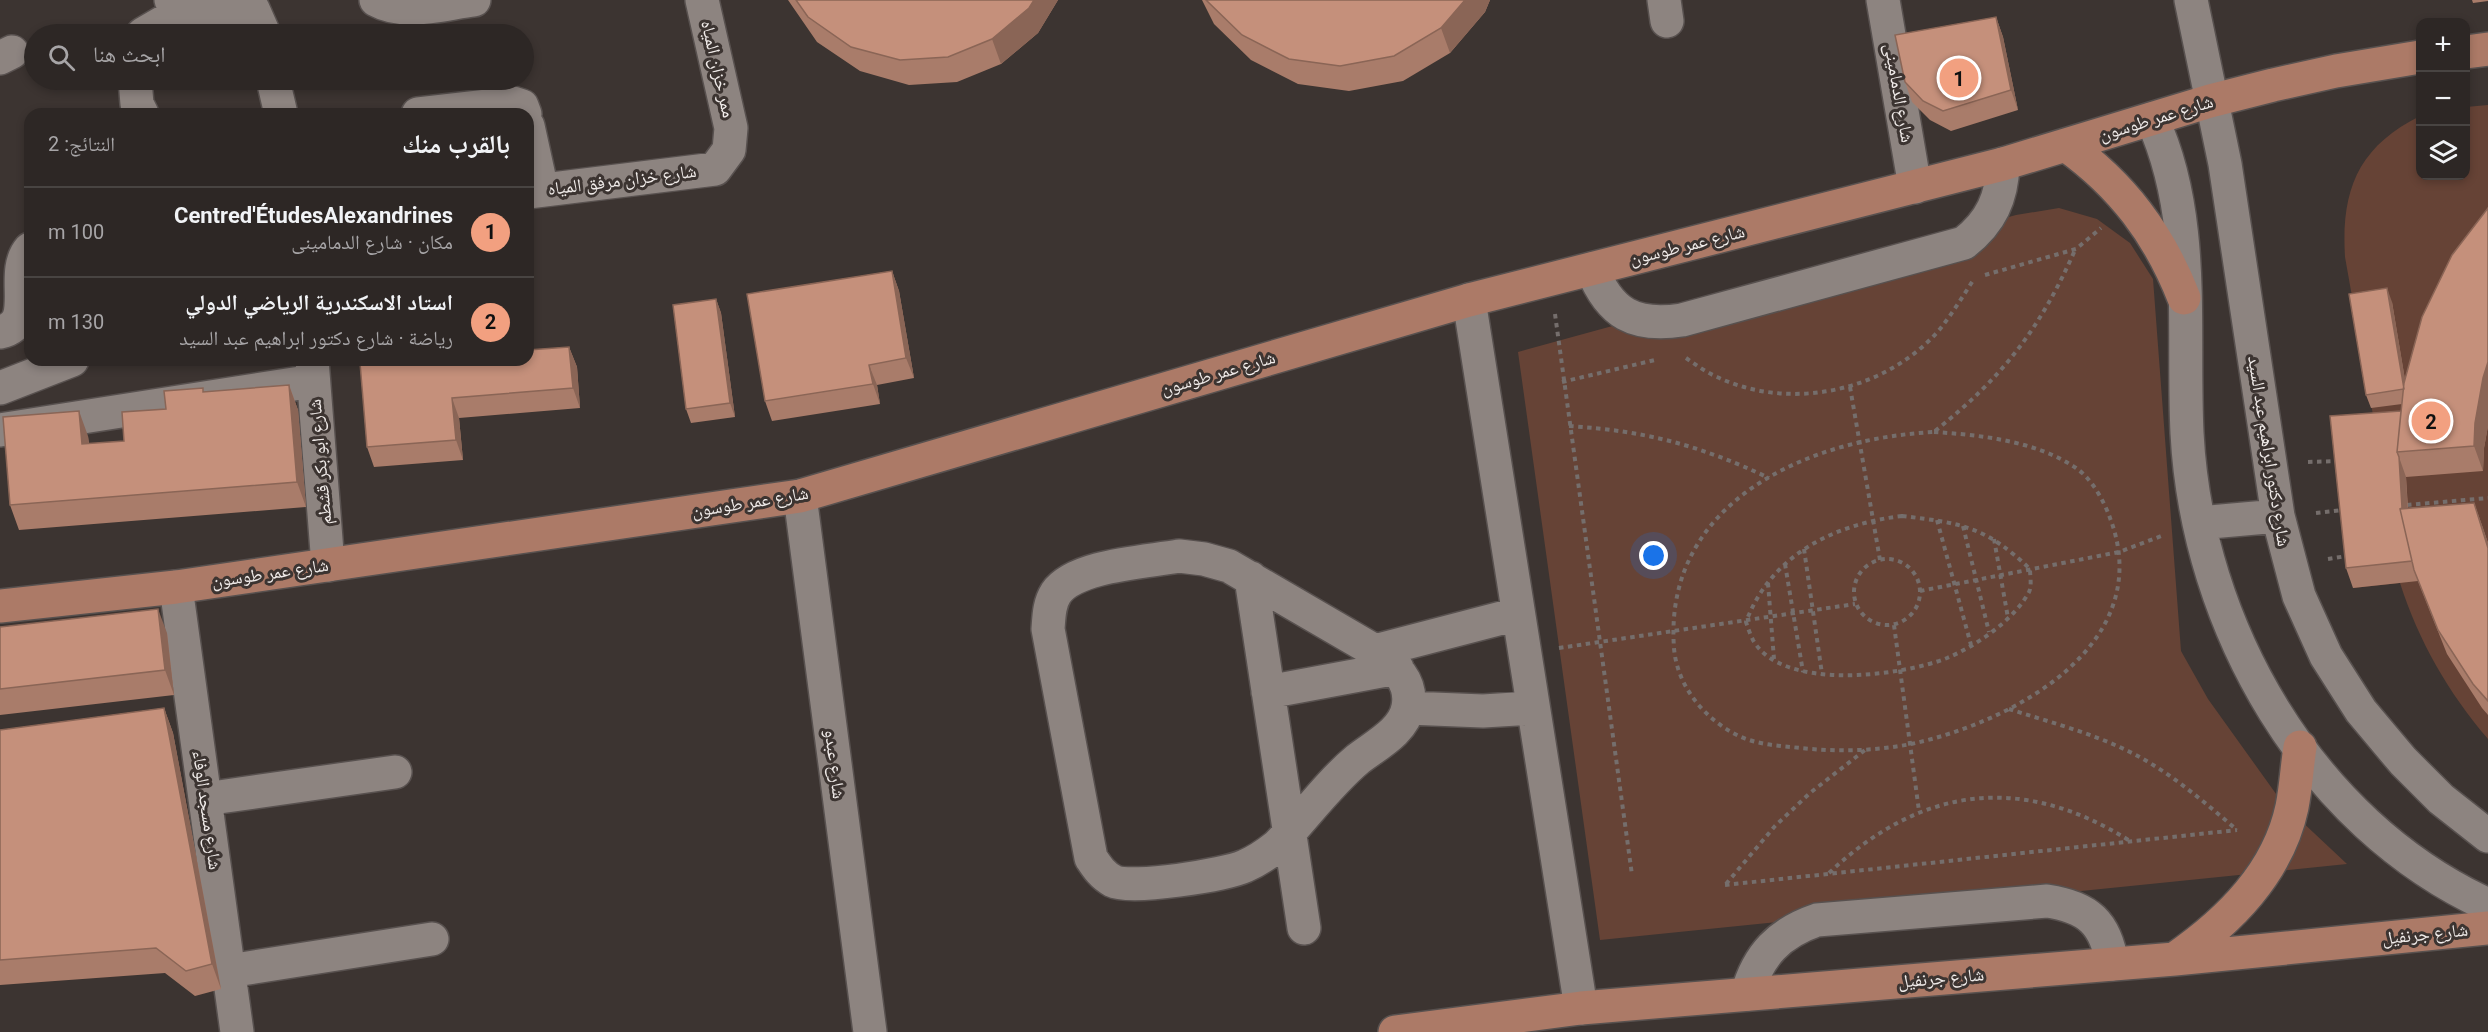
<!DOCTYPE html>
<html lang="ar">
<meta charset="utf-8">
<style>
body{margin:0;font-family:Roboto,"Noto Naskh Arabic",sans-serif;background:#393332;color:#f1f3f6;direction:rtl}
.controls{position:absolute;right:18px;top:18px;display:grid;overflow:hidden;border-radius:12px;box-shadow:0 3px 9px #0003}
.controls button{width:54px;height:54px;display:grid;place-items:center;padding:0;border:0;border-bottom:2px solid #484442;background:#2d2725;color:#f1f3f6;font:30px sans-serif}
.you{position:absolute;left:1654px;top:556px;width:21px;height:21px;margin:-15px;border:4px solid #fff;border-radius:50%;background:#1a73e8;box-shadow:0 0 0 9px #1a73e833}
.badge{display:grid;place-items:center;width:39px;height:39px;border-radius:50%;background:#f2a080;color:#111;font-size:20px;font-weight:700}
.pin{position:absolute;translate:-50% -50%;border:3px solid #fff;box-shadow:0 2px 6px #0006}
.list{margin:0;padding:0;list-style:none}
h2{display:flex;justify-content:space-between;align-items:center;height:78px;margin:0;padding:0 24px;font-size:26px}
h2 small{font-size:20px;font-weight:400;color:#a7a5a7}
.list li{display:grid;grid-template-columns:39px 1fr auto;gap:18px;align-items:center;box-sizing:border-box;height:90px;padding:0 24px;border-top:2px solid #484442}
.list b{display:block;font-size:22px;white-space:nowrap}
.list p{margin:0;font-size:20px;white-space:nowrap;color:#a7a5a7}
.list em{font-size:20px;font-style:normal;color:#a7a5a7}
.icon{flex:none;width:33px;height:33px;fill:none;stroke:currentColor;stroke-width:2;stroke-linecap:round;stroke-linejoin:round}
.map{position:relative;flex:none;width:2488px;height:1032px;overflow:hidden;direction:ltr}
.search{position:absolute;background:#2d2725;box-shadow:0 3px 9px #0003;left:24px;top:24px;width:510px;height:66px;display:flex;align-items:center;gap:15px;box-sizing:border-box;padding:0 21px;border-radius:33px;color:#a7a5a7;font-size:22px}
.panel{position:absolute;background:#2d2725;box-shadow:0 3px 9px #0003;left:24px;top:108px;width:510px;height:258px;border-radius:18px;direction:rtl}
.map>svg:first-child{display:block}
</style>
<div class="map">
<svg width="2488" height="1032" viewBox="0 0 2488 1032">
<rect width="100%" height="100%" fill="#3c3431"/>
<!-- green -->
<path fill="#664336" d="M2488,105V739C2448,692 2419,642 2400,583L2353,588L2376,432L2345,257C2341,190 2358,147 2420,116V176H2466V107Z
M2059,208L2097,219L2130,243L2153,279L2181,651L2208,699L2284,805L2347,864L1600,940L1518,352L2016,215Z"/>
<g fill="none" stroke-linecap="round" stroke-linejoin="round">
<!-- minor casing -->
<g stroke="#58514f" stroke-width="36">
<path id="minor" d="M171,0L179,13C204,23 228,2 253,9L264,34
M376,0C405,16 442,4 474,0
M1664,0L1667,21
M1883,0L1915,187
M2191,0L2225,164L2278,516L2299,596L2326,656L2361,711L2403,761L2441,799L2488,836
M143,34L179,13
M0,58L12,52
M135,80L137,104L142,114
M273,80L281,114
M418,114L513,103L522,106L525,114
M2152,119C2197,217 2182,327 2187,433C2197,626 2309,823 2488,905
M528,126L542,190
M528,192L715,169L729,150L731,128L702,0
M1592,269C1610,314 1634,327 1682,320L1964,243C1991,222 2002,198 2003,164
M1469,300L1581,1008
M0,332C39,324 8,274 30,249
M312,360L328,565
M0,388L72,360
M0,430L313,381
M800,496L870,1032
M2199,523L2278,516
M1179,556L1204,559L1229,566L1375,651C1394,665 1413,681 1408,707C1404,731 1376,745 1358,759C1328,784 1304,818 1277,846C1267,854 1257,861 1245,866C1225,875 1131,890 1113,881C1102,875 1097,867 1091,858L1048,629C1049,616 1049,604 1056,593C1075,565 1147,562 1179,556Z
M1251,578L1304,928
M176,587L237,1032
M1375,651L1517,614
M1268,692L1397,668
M1408,708L1483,711L1532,708
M205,799L395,772
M229,971L432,939
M1747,994C1758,955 1779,933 1817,920L2047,901C2088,907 2106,923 2112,964"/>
</g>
<!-- major casing -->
<g stroke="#58514f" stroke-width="36">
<path id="major" d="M2466,52L2488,49
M2066,145C2122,185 2159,234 2184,298
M0,606L176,587L800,496L1469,300L2003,164L2210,101L2273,85L2336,71L2420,57
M2176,958C2229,921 2278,873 2292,807C2296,787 2297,766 2300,747
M1395,1032L1581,1008L2175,959L2488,928"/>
</g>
<!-- path -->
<path stroke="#756e6c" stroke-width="4" stroke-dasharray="4.5 4.5" stroke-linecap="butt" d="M1985,275L2076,249L2101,228
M1555,314L1632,875
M1686,358C1696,365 1706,372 1717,377C1791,412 1887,391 1940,329C1952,314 1963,296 1974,279
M1562,382L1655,360
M1850,387L1880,560
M1569,426C1646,431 1699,445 1769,478
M1935,431C2003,377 2040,329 2075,250
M1934,432C1981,435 2036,441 2076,468C2092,479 2104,501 2110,518C2158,644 2014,722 1911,744C1875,751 1838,752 1801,748C1781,746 1760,745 1741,737C1706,721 1677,687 1674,648C1663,500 1811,438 1934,432Z
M2308,462L2339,461
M2407,505L2488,498
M2316,513L2344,510
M1902,516C1962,523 1986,527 2030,569C2030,576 2032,586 2029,592C2014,620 1976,646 1947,658C1902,676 1782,692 1753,640C1750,634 1748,628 1746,622C1771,555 1834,524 1902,516Z
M1937,520L1971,645
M1963,526L1989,632
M1994,539L2008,618
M1804,549L1822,674
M2328,559L2347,556
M1854 592a33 33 0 1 1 66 0a33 33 0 1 1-66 0Z
M1785,564L1803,672
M1768,583L1774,659
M1920,591L2119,552L2164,535
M1894,625L1919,811
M1559,648L1855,604
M2009,709C2049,722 2092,733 2130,752C2170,772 2203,801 2237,830
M1829,873C1921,786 2022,773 2130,841
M1726,884L1775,826L1810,793L1865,750
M1725,885L2237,830"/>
<!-- minor -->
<use href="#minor" stroke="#8d8480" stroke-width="33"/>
<!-- major -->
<use href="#major" stroke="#ac7a67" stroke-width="33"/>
</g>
<!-- wall -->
<path fill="#a97c6a" d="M788,0H1058L1038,33L1001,64L957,82L909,85L860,71L817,42Z
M1202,0H1490L1485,12L1450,53L1403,81L1349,91L1298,84L1251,60L1214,24Z
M2472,0H2488V1L2473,3Z
M1996,17L2003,37L2018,110L1951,131L1930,120L1912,102L1905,82Z
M2488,208V426L2484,448L2483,471L2406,477L2408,508L2474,503L2483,528L2488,543V715L2482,708L2447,654L2418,581L2353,588L2346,568L2401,411L2402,404L2371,408L2366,395L2392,302L2405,380Z
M892,271L899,291L914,378L877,385L880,404L772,421L765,401Z
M716,299L721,313L735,417L691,423L686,409Z
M569,347L577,367L580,408L459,418L463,460L374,467L367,447L360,363Z
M289,385L298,410L306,507L19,530L10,505L88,436L89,444L124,441L166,409L205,392Z
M0,627L167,633L174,695L0,715Z
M164,708L173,733L221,989L195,996L165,973L0,985V730Z"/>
<!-- shaded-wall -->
<path fill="#8a6556" d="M1034,0H1058L1038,33L1001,64L992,39Z
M1465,0H1490L1485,12L1450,53L1441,28Z
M1996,17L2003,37L2018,110L2011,90Z
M892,271L899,291L914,378L906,358Z
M2387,288L2392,302L2409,403L2404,389Z
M716,299L721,313L735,417L730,403Z
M569,347L577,367L580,408L573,388Z
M2488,362V426L2484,448L2483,471L2474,446L2475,423L2483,378Z
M869,365L877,385L880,404L873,384Z
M289,385L298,410L306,507L297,482Z
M452,398L459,418L463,460L456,440Z
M79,411L88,436L91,469L82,444Z
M2399,457L2406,477L2409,533L2402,514Z
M2474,503L2488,543V548Z
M158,609L167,633L174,695L165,670Z
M164,708L173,733L221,989L212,964Z"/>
<!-- building -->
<path fill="#c5907b" stroke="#8a6556" stroke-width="1.5" d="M796,0H1034L1029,8L992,39L948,57L900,60L851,47L808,17Z
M1206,0H1465L1441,28L1394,56L1340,66L1289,59L1242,35Z
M1996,17L2011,90L1943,111L1923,101L1905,82L1895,35Z
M2488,208V362L2483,378L2475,423L2474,446L2397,452L2404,383L2422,317L2452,255Z
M892,271L906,358L869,365L873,384L765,401L747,294Z
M2387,288L2404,389L2366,395L2349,294Z
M716,299L730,403L686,409L673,305Z
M569,347L573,388L452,398L456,440L367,447L360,363L397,360H528V350Z
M289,385L297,482L10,505L3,417L79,411L82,444L124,441L122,412L166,409L164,391L203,388V392Z
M2401,411L2397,452L2399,457L2402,508L2400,509L2412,561L2346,568L2330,416Z
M2474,503L2488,548V701L2473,684L2438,630L2414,570L2400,509Z
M158,609L165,670L0,689V627Z
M164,708L212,964L186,971L156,948L0,960V730Z"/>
<g text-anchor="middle" stroke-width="6" stroke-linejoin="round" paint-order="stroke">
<!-- street labels -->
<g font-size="18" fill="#f0ebe9" stroke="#3c3431">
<text transform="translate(718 69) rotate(77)" y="6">ممر خزان المياه</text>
<text transform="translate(1899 93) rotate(80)" y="6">شارع الدمامينى</text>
<text transform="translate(2156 118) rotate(-17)" y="6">شارع عمر طوسون</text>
<text transform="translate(622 180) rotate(-7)" y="6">شارع خزان مرفق المياه</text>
<text transform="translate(1687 245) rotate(-14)" y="6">شارع عمر طوسون</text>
<text transform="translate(1218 373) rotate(-16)" y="6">شارع عمر طوسون</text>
<text transform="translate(2269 451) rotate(81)" y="6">شارع دكتور ابراهيم عبد السيد</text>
<text transform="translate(320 462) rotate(-95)" y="6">شارع ابو بكر قشطم</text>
<text transform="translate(750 502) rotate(-9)" y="6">شارع عمر طوسون</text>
<text transform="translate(270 573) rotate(-8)" y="6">شارع عمر طوسون</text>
<text transform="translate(835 764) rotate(83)" y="6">شارع عبدو</text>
<text transform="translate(207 810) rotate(82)" y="6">شارع مسجد الوفاء</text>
<text transform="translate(2425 934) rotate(-6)" y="6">شارع جرنفيل</text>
<text transform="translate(1941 978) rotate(-5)" y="6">شارع جرنفيل</text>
</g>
</g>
</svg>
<div class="controls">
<button>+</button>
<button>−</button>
<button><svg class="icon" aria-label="layers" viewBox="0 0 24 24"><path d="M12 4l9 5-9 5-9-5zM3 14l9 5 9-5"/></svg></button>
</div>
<div class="you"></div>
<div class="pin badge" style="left:1959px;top:78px">1</div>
<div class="pin badge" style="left:2431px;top:421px">2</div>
<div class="search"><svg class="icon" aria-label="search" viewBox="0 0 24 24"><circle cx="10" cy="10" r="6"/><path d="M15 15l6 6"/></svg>ابحث هنا</div>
<section class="panel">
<h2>بالقرب منك<small>النتائج: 2</small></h2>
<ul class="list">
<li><span class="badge">1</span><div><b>Centred'ÉtudesAlexandrines</b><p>مكان · شارع الدمامينى</p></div><em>100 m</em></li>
<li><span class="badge">2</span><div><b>استاد الاسكندرية الرياضي الدولي</b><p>رياضة · شارع دكتور ابراهيم عبد السيد</p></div><em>130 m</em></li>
</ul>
</section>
</div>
